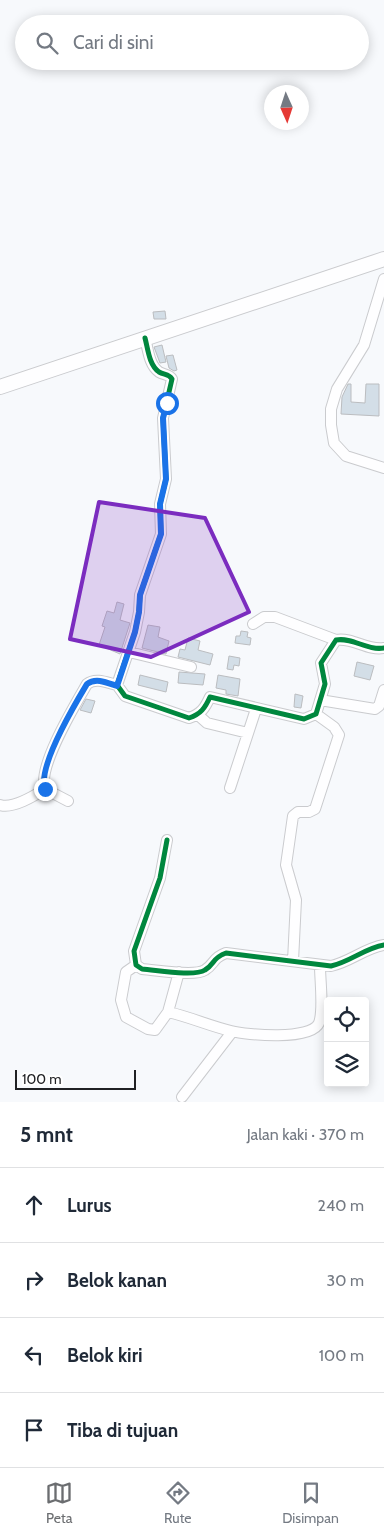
<!DOCTYPE html>
<html lang="id">
<meta charset="utf-8">
<style>
body{margin:0;font-family:Cabin,sans-serif;background:#f6f6f7;color:#1f2937}
.controls{position:absolute;right:15px;bottom:15px;display:grid;overflow:hidden;border-radius:5px;box-shadow:0 2px 12px #0003}
.controls button{width:45px;height:45px;display:grid;place-items:center;padding:0;border:0;border-bottom:1px solid #e0e1e3;background:#fff;color:#1f2937;font:25px sans-serif}
.compass{position:absolute;left:264px;top:85px;width:45px;height:45px;border-radius:50%;background:#fff;box-shadow:0 2px 12px #0003;rotate:177deg}
.scale{position:absolute;left:15px;bottom:12px;width:121px;box-sizing:border-box;padding-left:5px;border:2px solid #202124;border-top:0;font-size:14px;line-height:18px;white-space:nowrap;color:#202124;-webkit-text-stroke:4px #fff;paint-order:stroke}
.stop{position:absolute;width:15px;height:15px;margin:-11px;border:4px solid #1a73e8;border-radius:50%;background:#fff}
.stop.end{background:#1a73e8;border-color:#fff;box-shadow:0 1px 5px #0008}
.list{margin:0;padding:0;list-style:none}
h2{display:flex;justify-content:space-between;align-items:center;height:65px;margin:0;padding:0 20px;font-size:21px}
h2 small{font-size:16px;font-weight:400;color:#747a83}
.list li{display:grid;grid-template-columns:32px 1fr auto;gap:15px;align-items:center;box-sizing:border-box;height:75px;padding:0 20px;border-top:1px solid #e0e1e3}
.list b{display:block;font-size:19px;white-space:nowrap}
.list em{font-size:16px;font-style:normal;color:#747a83}
.icon{flex:none;width:28px;height:28px;fill:none;stroke:currentColor;stroke-width:2;stroke-linecap:round;stroke-linejoin:round}
.map{position:relative;flex:none;width:384px;height:1102px;overflow:hidden}
.search{position:absolute;background:#fff;box-shadow:0 2px 12px #0003;left:15px;right:15px;top:15px;height:55px;display:flex;align-items:center;gap:12px;box-sizing:border-box;padding:0 18px;border-radius:28px;color:#747a83;font-size:19px}
.sheet{height:365px;background:#fff}
nav{display:flex;justify-content:space-around;align-items:center;box-sizing:border-box;height:70px;border-top:1px solid #e0e1e3;background:#fff;font-size:14px;color:#747a83}
nav a{display:grid;justify-items:center;gap:2px}
nav .on{color:#6b6d70}
.map>svg:first-child{display:block}
</style>
<div class="map">
<svg width="384" height="1102" viewBox="0 0 384 1102">
<rect width="100%" height="100%" fill="#f7f9fc"/>
<!-- building -->
<path fill="#d3dee7" stroke="#bbbdc0" d="M165,311L166,319H154L153,312Z
M162,345L166,362L160,363L154,347Z
M173,355L177,370L174,371L169,368L166,356Z
M348,384H351V402L365,403L366,384H379V416L341,414L342,397Z
M117,602L124,604L120,620L130,623L120,654L99,645L105,627L102,626L107,611L114,613Z
M148,625L160,627L158,637L169,641L166,654L142,648Z
M241,631L248,632L247,637L251,638L250,645L235,643L236,636H240Z
M188,638L200,641L198,650L213,654L210,665L178,657L180,649L185,650Z
M229,656L240,658L239,666L234,665L233,670L227,669Z
M357,662L374,666L370,680L354,676Z
M179,672L205,674L203,685L178,683Z
M140,675L168,682L166,692L138,685Z
M218,675L240,679L238,696L226,694V690L216,688Z
M295,694L303,696L301,708L294,707Z
M86,699L95,701L91,713L80,710Z"/>
<g fill="none" stroke-linecap="round" stroke-linejoin="round">
<!-- minor casing -->
<g stroke="#cacbce" stroke-width="12">
<path id="minor" d="M384,279L364,345L337,389L331,409V425L334,443L346,456L384,468
M145,338C148,349 149,365 159,372C164,375 169,374 172,379L163,418L166,479L160,504L161,534L140,595L139,612L135,632L117,685L125,696L189,718C201,714 205,708 210,697L304,719L316,714L325,684L321,663L336,640C353,637 367,651 384,648
M253,624L264,617H275L336,640
M129,652L191,667
M320,700L375,709L379,706L384,690
M198,715L207,723L248,733
M230,788L256,709
M68,801L45,789C37,767 75,705 87,684C96,677 108,683 117,685
M0,805C13,809 34,796 45,789
M167,840L160,878L134,951L136,965L142,969C157,970 194,977 205,970C215,964 212,958 226,953L331,966C350,962 365,948 384,945
M293,961L296,900L286,865L293,816L298,812H309L315,809L339,735L334,727L316,714
M136,965L126,972L121,1000L126,1017L148,1029L155,1030L168,1012C190,1017 210,1026 231,1031C247,1035 311,1041 319,1023C324,1010 320,981 320,966
M168,1012L179,972
M182,1097L232,1032"/>
</g>
<!-- major casing -->
<g stroke="#cacbce" stroke-width="16">
<path id="major" d="M0,387L384,259"/>
</g>
<!-- minor -->
<use href="#minor" stroke="#fefeff" stroke-width="10"/>
<!-- major -->
<use href="#major" stroke="#fefeff" stroke-width="14"/>
<!-- cycleway casing -->
<g stroke="#fff" stroke-width="8">
<path id="cycleway" d="M145,338C148,349 149,365 159,372C164,375 169,374 172,379L163,418L166,479L160,504L161,534L140,595L139,612L135,632L117,685L125,696L189,718C201,714 205,708 210,697L304,719L316,714L325,684L321,663L336,640C353,637 367,651 384,648
M167,840L160,878L134,951L136,965L142,969C157,970 194,977 205,970C215,964 212,958 226,953L331,966C350,962 365,948 384,945"/>
</g>
<!-- cycleway -->
<use href="#cycleway" stroke="#00873e" stroke-width="5"/>
</g>
<g fill="none" stroke-linecap="round" stroke-linejoin="round">
<!-- route -->
<path stroke="#1a73e8" stroke-width="6" d="M45,789C37,767 75,704 87,684C96,677 108,683 117,686L135,632L139,612L140,595L161,534L160,504L166,479L163,418L167,403"/>
</g>
<!-- marked area -->
<path fill="#7b2cbf" fill-opacity="0.2" stroke="#7b2cbf" stroke-width="4" stroke-linejoin="round" d="M99,502L205,518L249,612L151,657L70,639Z"/>
</svg>
<div class="controls">
<button><svg class="icon" aria-label="locate" viewBox="0 0 24 24"><circle cx="12" cy="12" r="6"/><path d="M12 2v4M12 18v4M2 12h4M18 12h4"/></svg></button>
<button><svg class="icon" aria-label="layers" viewBox="0 0 24 24"><path d="M12 4l9 5-9 5-9-5zM3 14l9 5 9-5"/></svg></button>
</div>
<svg class="compass" viewBox="-18 -18 36 36"><path d="M0-13l5 13h-10z" fill="#e53935"/><path d="M0 13l5-13h-10z" fill="#747a83"/></svg>
<div class="scale">100 m</div>
<div class="stop" style="left:167px;top:403px"></div>
<div class="stop end" style="left:45px;top:789px"></div>
<div class="search"><svg class="icon" aria-label="search" viewBox="0 0 24 24"><circle cx="10" cy="10" r="6"/><path d="M15 15l6 6"/></svg>Cari di sini</div>
</div>
<section class="sheet">
<h2>5 mnt<small>Jalan kaki · 370 m</small></h2>
<ul class="list">
<li><svg class="icon" aria-label="ahead" viewBox="0 0 24 24"><path d="M12 20V5M6 11l6-6 6 6"/></svg><div><b>Lurus</b></div><em>240 m</em></li>
<li><svg class="icon" aria-label="right" viewBox="0 0 24 24"><path d="M7 20v-9h11M14 6l5 5-5 5"/></svg><div><b>Belok kanan</b></div><em>30 m</em></li>
<li><svg class="icon" aria-label="left" viewBox="0 0 24 24"><path d="M17 20v-9H6M10 6l-5 5 5 5"/></svg><div><b>Belok kiri</b></div><em>100 m</em></li>
<li><svg class="icon" aria-label="arrive" viewBox="0 0 24 24"><path d="M6 21V4h12l-3 4 3 4H6"/></svg><div><b>Tiba di tujuan</b></div></li>
</ul>
</section>
<nav>
<a class="on"><svg class="icon" aria-label="map" viewBox="0 0 24 24"><path d="M3 6l6-2 6 2 6-2v14l-6 2-6-2-6 2zM9 4v14M15 6v14"/></svg>Peta</a>
<a><svg class="icon" aria-label="directions" viewBox="0 0 24 24"><path d="M12 3l9 9-9 9-9-9zM9 14v-3h6M13 9l2 2-2 2"/></svg>Rute</a>
<a><svg class="icon" aria-label="saved" viewBox="0 0 24 24"><path d="M7 4h10v16l-5-4-5 4z"/></svg>Disimpan</a>
</nav>
